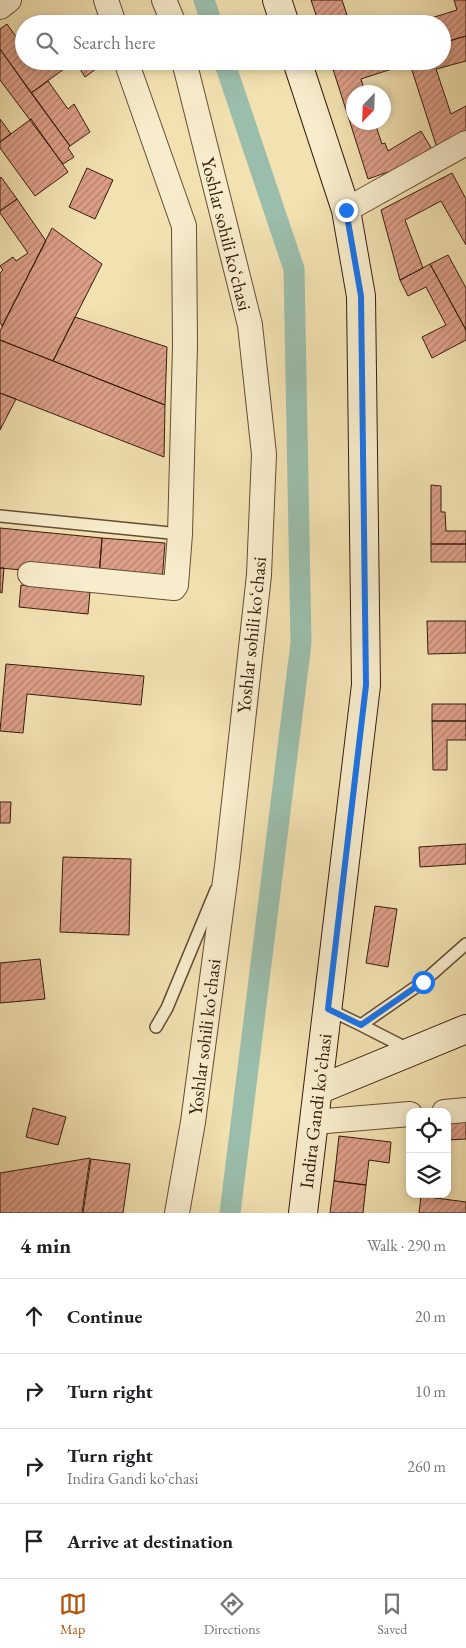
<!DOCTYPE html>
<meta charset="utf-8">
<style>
body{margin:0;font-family:"EB Garamond",serif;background:#f6f6f6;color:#202124}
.controls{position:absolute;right:15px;bottom:15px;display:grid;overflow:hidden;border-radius:10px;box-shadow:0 2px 8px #0003}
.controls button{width:45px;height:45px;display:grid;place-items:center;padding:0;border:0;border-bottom:1px solid #e0e0e0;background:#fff;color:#202124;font:25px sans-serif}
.compass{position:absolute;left:346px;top:85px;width:45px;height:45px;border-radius:50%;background:#fff;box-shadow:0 2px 8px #0003;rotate:203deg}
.stop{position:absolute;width:15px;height:15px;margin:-11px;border:4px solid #1a73e8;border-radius:50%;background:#fff}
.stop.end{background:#1a73e8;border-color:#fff;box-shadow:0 1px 5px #0008}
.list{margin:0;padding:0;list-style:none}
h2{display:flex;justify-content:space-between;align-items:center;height:65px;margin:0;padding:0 20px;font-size:21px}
h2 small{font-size:16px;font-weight:400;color:#757577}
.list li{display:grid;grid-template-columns:32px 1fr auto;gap:15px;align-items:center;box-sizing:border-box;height:75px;padding:0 20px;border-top:1px solid #e0e0e0}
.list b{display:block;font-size:19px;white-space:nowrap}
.list p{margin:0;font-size:16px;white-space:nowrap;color:#757577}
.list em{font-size:16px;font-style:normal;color:#757577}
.icon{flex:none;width:28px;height:28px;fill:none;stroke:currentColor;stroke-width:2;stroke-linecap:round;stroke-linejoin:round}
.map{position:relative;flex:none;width:466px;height:1213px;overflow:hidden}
.search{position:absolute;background:#fff;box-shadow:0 2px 8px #0003;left:15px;right:15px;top:15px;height:55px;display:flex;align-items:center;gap:12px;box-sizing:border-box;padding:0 18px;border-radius:28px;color:#757577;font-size:19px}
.sheet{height:365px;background:#fff}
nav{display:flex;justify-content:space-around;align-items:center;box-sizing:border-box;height:70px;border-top:1px solid #e0e0e0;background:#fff;font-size:14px;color:#757577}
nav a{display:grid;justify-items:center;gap:2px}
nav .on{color:#b45309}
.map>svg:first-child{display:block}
</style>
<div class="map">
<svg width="466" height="1213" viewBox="0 0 466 1213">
<defs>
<pattern id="building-hatch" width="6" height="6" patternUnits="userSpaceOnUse" patternTransform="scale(1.25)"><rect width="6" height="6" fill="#dd9f88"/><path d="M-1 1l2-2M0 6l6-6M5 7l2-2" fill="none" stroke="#b4816e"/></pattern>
</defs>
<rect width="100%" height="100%" fill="#f2e1b1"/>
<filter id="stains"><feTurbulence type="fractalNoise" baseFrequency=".004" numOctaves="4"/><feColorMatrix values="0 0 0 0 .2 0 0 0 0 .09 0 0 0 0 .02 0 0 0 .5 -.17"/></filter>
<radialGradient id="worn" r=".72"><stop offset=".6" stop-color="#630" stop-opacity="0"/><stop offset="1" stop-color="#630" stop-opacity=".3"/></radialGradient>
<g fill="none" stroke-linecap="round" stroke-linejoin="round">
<!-- canal -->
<path stroke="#9bbeac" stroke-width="21" d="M204,0L212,24
M224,61L294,269L301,643L230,1213"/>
</g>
<!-- building -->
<path fill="url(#building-hatch)" stroke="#361c0c" d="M311,0H342L350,24H319Z
M454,0H466V36L442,43V24H412L457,10Z
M7,24L24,48V61H33L37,67L45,61H75L31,93L0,49V29Z
M466,36V61L436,69L451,114L466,106V132L437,148L409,61H442V43Z
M0,49L70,146L68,148L74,157L63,164L0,80Z
M75,61H107L85,77Z
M346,61H409L410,63L361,79L365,92H354V111L347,113L332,66Z
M48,81L68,109L74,104L90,132L70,146L31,93Z
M354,111V122H377L375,123L382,144L385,143L388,151L421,131L433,151L391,177L388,172L368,179L347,113Z
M0,119L11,134L0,142Z
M31,119L68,172L35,196L0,148V142Z
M87,168L113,180L95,219L69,207Z
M452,173L466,199V245L441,201L405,220L423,268L400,280L381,210Z
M1,177L17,199L0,211V178Z
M17,199L46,241L2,326L0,322V273L3,270L0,266L13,257L16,261L28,253L0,213V211Z
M52,228L102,264L53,361L0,340V331Z
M448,255L466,288V330L430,264Z
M430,264L466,330V340L432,358L422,337L446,325L426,287L408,296L400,280Z
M75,317L167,347L165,405L53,361Z
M0,340L165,405L164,457L0,393Z
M0,393L16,399L0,430Z
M431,485L441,486V512H445L446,531H466V544H431Z
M0,528L102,538L99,577L0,568Z
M102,538L165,543L162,582L99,577Z
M431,544H466V562H431Z
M0,568H4L2,593L0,592Z
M21,585L90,592L88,614L19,607Z
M427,621H466V653L428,654Z
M6,664L144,676L141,705L27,694L23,733L0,731Z
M432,704H466V721H432Z
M432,721H466V740H447V770H433Z
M0,802H11L10,823H0Z
M466,844V864L420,867L419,847Z
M63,857L131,859L129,935L60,932Z
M375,906L397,909L388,967L366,963Z
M40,959L45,999L0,1003V963Z
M33,1108L66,1117L58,1145L26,1137Z
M466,1117V1139L447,1140V1118Z
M339,1136L391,1142L389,1163L369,1160L366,1185L334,1181Z
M90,1158L82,1213H0V1173Z
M91,1159L130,1164L123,1213H83Z
M334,1181L366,1185L363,1213H330Z
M421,1196L466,1202V1213H419Z"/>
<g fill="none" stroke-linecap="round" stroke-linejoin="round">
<!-- lane casing -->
<g stroke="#654d35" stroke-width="14">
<path id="lane" d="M0,516L180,534
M328,1009L361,1025L423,982L466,944
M361,1025L408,1049
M156,1027L167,1008L216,890"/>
</g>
<!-- street casing -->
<g stroke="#654d35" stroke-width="26">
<path id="street" d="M106,0L114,24
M164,0L174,24
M0,7L9,0
M346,210L466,143
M30,574L174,588L176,585L180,534L185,346L184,226L126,61
M444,1112L466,1110
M314,1122L410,1114
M177,1213L193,1122L227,866L259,575L264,454L250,325L184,61"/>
</g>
<!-- secondary casing -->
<g stroke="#361c0c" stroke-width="30">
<path id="secondary" d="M277,0L285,24
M297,61L346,210L361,296L366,685L303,1213
M318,1090L466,1029"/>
</g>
<!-- lane -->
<use href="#lane" stroke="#f7eccc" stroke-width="11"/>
<!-- street -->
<use href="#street" stroke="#f7eccc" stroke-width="24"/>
<!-- secondary -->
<use href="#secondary" stroke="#f7eccc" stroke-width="28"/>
</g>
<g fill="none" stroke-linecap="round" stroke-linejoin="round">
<!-- route -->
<path stroke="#1a73e8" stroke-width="6" d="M346,210L361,296L366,685L328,1009L361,1025L423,982"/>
</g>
<g text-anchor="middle" stroke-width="5" stroke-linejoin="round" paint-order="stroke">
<!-- street labels -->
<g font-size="19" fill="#361c0c" stroke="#f7eccc">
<text transform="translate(227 234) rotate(76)" y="7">Yoshlar sohili koʻchasi</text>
<text transform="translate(251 635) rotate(-84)" y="7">Yoshlar sohili koʻchasi</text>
<text transform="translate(204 1037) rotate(-83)" y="7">Yoshlar sohili koʻchasi</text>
<text transform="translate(315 1111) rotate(-83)" y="7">Indira Gandi koʻchasi</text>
</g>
</g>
<rect width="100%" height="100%" filter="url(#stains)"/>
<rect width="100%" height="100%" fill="url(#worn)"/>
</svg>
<div class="controls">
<button><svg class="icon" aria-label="locate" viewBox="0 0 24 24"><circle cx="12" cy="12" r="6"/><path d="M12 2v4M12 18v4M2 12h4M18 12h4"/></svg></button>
<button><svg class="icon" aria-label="layers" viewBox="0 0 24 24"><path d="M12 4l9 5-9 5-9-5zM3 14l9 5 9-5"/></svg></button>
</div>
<svg class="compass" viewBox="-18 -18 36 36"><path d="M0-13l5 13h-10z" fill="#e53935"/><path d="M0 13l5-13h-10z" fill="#757577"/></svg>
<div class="stop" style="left:423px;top:982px"></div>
<div class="stop end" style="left:346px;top:210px"></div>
<div class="search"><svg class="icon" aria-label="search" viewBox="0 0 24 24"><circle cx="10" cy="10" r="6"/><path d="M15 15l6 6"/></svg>Search here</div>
</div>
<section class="sheet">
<h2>4 min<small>Walk · 290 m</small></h2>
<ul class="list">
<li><svg class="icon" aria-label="ahead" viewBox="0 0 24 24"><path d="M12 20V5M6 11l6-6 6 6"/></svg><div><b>Continue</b></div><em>20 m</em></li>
<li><svg class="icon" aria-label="right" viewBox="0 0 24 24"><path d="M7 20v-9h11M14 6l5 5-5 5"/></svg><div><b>Turn right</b></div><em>10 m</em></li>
<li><svg class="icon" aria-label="right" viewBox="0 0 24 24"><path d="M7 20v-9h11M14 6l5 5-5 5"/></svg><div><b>Turn right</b><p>Indira Gandi koʻchasi</p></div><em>260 m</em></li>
<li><svg class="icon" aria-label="arrive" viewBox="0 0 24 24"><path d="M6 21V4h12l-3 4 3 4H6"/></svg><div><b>Arrive at destination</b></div></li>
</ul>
</section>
<nav>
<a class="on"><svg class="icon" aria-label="map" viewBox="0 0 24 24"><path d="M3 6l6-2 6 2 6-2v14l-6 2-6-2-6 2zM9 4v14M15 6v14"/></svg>Map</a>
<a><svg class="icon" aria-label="directions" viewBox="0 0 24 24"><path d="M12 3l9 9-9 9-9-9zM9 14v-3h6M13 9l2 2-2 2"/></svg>Directions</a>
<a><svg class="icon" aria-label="saved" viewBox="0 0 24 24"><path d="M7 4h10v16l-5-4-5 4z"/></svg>Saved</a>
</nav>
